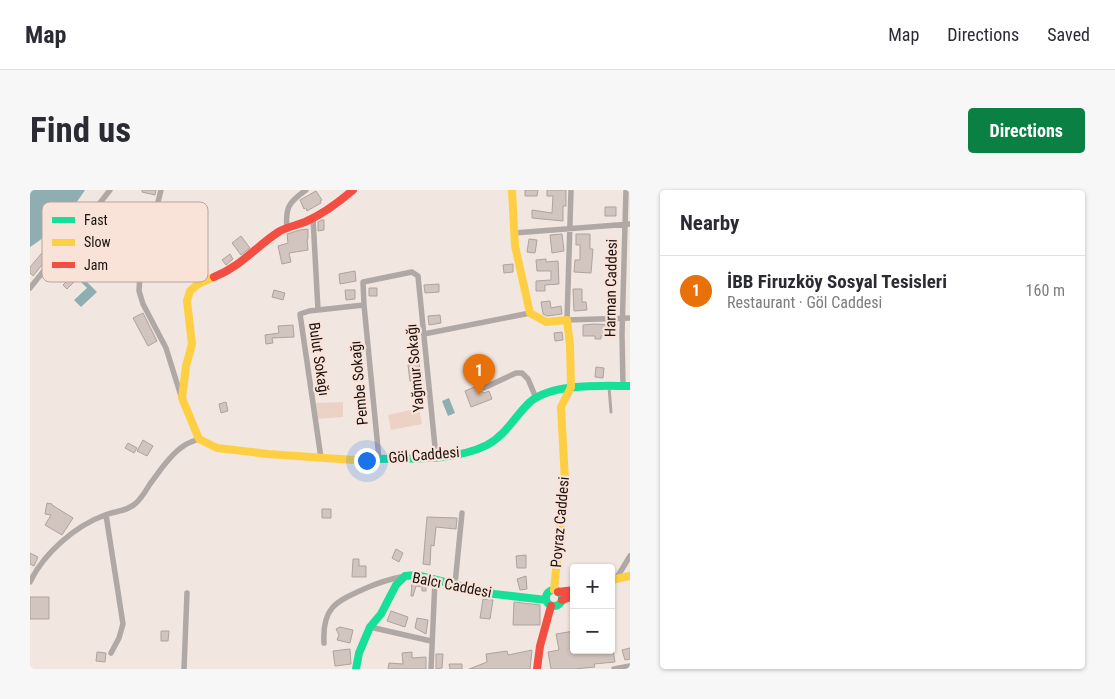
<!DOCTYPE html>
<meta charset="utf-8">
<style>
body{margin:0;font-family:"Roboto Condensed",sans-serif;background:#f7f7f7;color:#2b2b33}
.controls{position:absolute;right:15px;bottom:15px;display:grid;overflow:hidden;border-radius:5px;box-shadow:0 1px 4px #0004}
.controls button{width:45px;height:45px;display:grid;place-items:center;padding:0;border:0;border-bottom:1px solid #e1e1e2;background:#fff;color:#2b2b33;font:25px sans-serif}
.you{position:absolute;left:336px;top:270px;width:18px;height:18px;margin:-12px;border:4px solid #fff;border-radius:50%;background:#1a73e8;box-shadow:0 0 0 8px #1a73e833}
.badge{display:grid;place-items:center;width:32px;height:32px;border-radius:50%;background:#0b8043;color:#fff;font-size:16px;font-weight:700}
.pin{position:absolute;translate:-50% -41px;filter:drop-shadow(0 1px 2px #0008)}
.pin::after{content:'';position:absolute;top:26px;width:18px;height:15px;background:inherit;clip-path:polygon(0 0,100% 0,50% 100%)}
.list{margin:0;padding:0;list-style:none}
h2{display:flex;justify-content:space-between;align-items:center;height:65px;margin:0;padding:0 20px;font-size:21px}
h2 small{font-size:16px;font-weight:400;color:#7c7c81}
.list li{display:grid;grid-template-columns:32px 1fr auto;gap:15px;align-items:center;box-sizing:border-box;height:70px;padding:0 20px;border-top:1px solid #e1e1e2}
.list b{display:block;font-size:19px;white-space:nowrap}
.list p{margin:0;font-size:16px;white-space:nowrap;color:#7c7c81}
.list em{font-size:16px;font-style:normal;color:#7c7c81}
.map{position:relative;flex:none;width:600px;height:479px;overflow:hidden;border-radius:5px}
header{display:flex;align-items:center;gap:30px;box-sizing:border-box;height:70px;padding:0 25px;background:#fff;border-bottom:1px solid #e1e1e2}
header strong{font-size:24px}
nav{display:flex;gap:28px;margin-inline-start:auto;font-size:18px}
.intro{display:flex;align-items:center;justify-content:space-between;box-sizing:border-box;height:120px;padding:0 30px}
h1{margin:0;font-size:35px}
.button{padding:12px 22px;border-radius:5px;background:#0b8043;color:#fff;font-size:18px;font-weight:700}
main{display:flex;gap:30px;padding:0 30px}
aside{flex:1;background:#fff;border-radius:5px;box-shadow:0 1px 4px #0004}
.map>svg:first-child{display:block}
</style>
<header>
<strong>Map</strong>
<nav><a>Map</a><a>Directions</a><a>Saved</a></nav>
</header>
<div class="intro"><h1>Find us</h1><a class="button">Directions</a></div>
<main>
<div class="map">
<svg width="600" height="479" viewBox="0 0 600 479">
<rect width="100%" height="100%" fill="#f2e6e0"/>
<!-- green -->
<path fill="#ecd2c5" d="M313,212V227L287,229L286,213Z
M389,218L392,234L361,240L358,225Z"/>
<!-- water -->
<path fill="#8eaeb2" d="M0,0H55C39,24 25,41 0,57Z
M53,88L67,102L51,117L44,110L57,98L50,91Z
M419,208L425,223L418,226L412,211Z"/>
<!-- building -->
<path fill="#d2c4be" stroke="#ada39f" d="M112,0H126L125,5L112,2Z
M495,0H508L507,6H495Z
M517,0H536V16H533V31L502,28V20L522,23L523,6H517Z
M286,1L292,10L290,11L291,13L277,21L276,18L274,19L270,10Z
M575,17H586V26H575Z
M292,30H294V40L288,41V32Z
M278,39V49H277L278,60L259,63L261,72L252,74L248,56L258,53L257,44L270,40Z
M532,44L534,61L522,63L520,45Z
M546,44H560V59H563L561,83L544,82L545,70H550V55H546Z
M211,46L220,58L211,65L202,53Z
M499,49L507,50L505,63L497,62Z
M18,56L24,60L3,86L0,83V77Z
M200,64L203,69L196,75L192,70Z
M516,69V72L528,71L529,94L515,95V101H506V91L521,90V81H507L506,70Z
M483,74V82L474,83L473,75Z
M325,81L326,91L310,94L309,84Z
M40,88L44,92L37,99L33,95Z
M409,94V102L395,103L394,95Z
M339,98H347V106H339Z
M543,99H552V112H556L557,120L544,121Z
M244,100L255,103L253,110L242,107Z
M315,100H325V109L316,110Z
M520,111L521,118L531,116L532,124L517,126L513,124L511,112Z
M113,123L127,151L118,156L103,128Z
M410,125L411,133L399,135L398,126Z
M564,134L586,135V145L571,146V149H565V146H553V135Z
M263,135L264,147L242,148L243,153L236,154L235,145L249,143L248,136Z
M532,142L533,150L525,151L524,143Z
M389,173L392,189L380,191L378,175Z
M437,174H446V181H437Z
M566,177L574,178L573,188L565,187Z
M452,194L449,197L450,200L454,203L459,201L462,209L441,217L435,201Z
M196,212L198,221L191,223L189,214Z
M113,250L123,256L117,266L107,261Z
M98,253L107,258L104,263L95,258Z
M17,313L22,314V315L43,328L32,345L15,335L21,325L15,324Z
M292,319H301V328H292Z
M397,327L427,328L426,339L406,337L404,356L401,355L400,375L393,374Z
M366,359L373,363L369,372L362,368Z
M0,363L8,367L4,376L0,374Z
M496,365V378H487L486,366Z
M323,369H329V376H336V387H322Z
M496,386L497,399L490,400L487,389Z
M382,391L396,393V401H392V397L386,396L383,406H381Z
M0,407H19V429H0Z
M453,409L463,410L460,429L450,428Z
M484,412L510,415V435H483Z
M361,421L378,427L375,437L357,431Z
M387,428L398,430L396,444L385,438Z
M310,437L323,440L320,453L307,450L309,445L306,439Z
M131,441H139L138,451H131Z
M544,441V460H583L585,472L564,474L565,477L544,479H521L518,462L529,460L526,444Z
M600,458V469L595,470L592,460Z
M320,459L321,474L305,476L303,461Z
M502,460L500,479H439L457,472L456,464L477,461L478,465Z
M67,462L76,463L75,472L66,471Z
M382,462V468L396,467V479H358L359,473L373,474L372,463Z
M406,464H413L412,478L406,479Z
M419,474H432V479H420Z"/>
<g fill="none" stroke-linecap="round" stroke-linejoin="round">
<!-- lane -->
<path stroke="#b0a8a5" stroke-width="3" d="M579,197L581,222"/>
<!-- street -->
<path stroke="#b0a8a5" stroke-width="5.5" d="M131,0L110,83L109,101L113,114L136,158L151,206
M541,0L537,130L600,128
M283,28L288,120L279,121L270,124L291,268
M257,39C255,17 259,12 276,0
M484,43L600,34
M0,98C26,65 54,34 80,0
M288,120L334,115
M394,144L500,123
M593,196L592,144L596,0
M454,198L486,183H492L498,189L506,208
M349,269L334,115L333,92L382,82L388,86L406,267
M76,325L93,434L89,448L81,463
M586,389L600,366
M0,392C14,363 45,336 75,325C86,321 98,321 106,313C112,308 116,300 120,294C129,282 139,266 152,257C157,253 163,251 169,249
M425,394L432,323
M340,437L401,451
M294,453C292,418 305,412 334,399C347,393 360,389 375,386
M154,479L157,403
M401,479L405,390
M584,479L600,476"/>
<!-- fast -->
<path stroke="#16e098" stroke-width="8" d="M340,269C378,268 423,272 457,255C476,245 485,226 500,212C522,193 572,196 600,196
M516 408a8 8 0 1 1 16 0a8 8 0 1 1-16 0Z
M326,479L329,463L340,437L351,424L366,395L375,386L386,385L464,404L516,410"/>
<!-- slow -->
<path stroke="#ffcf43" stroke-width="8" d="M482,0L485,56L500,123L516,132L537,130L540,155L541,197L531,217L535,291L524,400
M184,87L168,94L160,101L157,111L162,154L156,176L152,208L169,249L187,258L238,264L324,270L340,269
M581,390L600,386"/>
<!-- jam -->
<path stroke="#f24e42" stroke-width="8" d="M184,87C212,76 226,56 250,41C258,37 267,35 275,32C293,24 308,13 323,0
M528,402L544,400
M532,410L544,406
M507,479L510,456L521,416"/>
</g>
<g text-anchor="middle" stroke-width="4.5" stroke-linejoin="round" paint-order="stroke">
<!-- street labels -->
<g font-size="15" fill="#18110e" stroke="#f9e3d9">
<text transform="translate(581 98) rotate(-89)" y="5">Harman Caddesi</text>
<text transform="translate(289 169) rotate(82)" y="5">Bulut Sokağı</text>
<text transform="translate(385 178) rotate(-95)" y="5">Yağmur Sokağı</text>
<text transform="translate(329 193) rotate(-95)" y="5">Pembe Sokağı</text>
<text transform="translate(394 265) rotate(-5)" y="5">Göl Caddesi</text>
<text transform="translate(530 332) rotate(-85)" y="5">Poyraz Caddesi</text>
<text transform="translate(422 395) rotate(11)" y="5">Balcı Caddesi</text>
</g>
</g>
<!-- legend -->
<rect x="12" y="12" width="166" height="80" rx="8" fill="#f9e3d9" stroke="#b6a49c" stroke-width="1"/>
<rect x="22" y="27" width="23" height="6" fill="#16e098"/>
<rect x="22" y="49" width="23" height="7" fill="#ffcf43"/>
<rect x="22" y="72" width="23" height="6" fill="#f24e42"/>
<g font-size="14" fill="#18110e">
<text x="54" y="35">Fast</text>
<text x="54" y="57">Slow</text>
<text x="54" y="80">Jam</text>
</g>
</svg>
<div class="controls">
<button>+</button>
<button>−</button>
</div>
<div class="you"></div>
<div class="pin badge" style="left:449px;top:205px;background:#e8710a">1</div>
</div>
<aside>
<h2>Nearby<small></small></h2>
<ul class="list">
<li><span class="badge" style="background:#e8710a">1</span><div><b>İBB Firuzköy Sosyal Tesisleri</b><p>Restaurant · Göl Caddesi</p></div><em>160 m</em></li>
</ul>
</aside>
</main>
